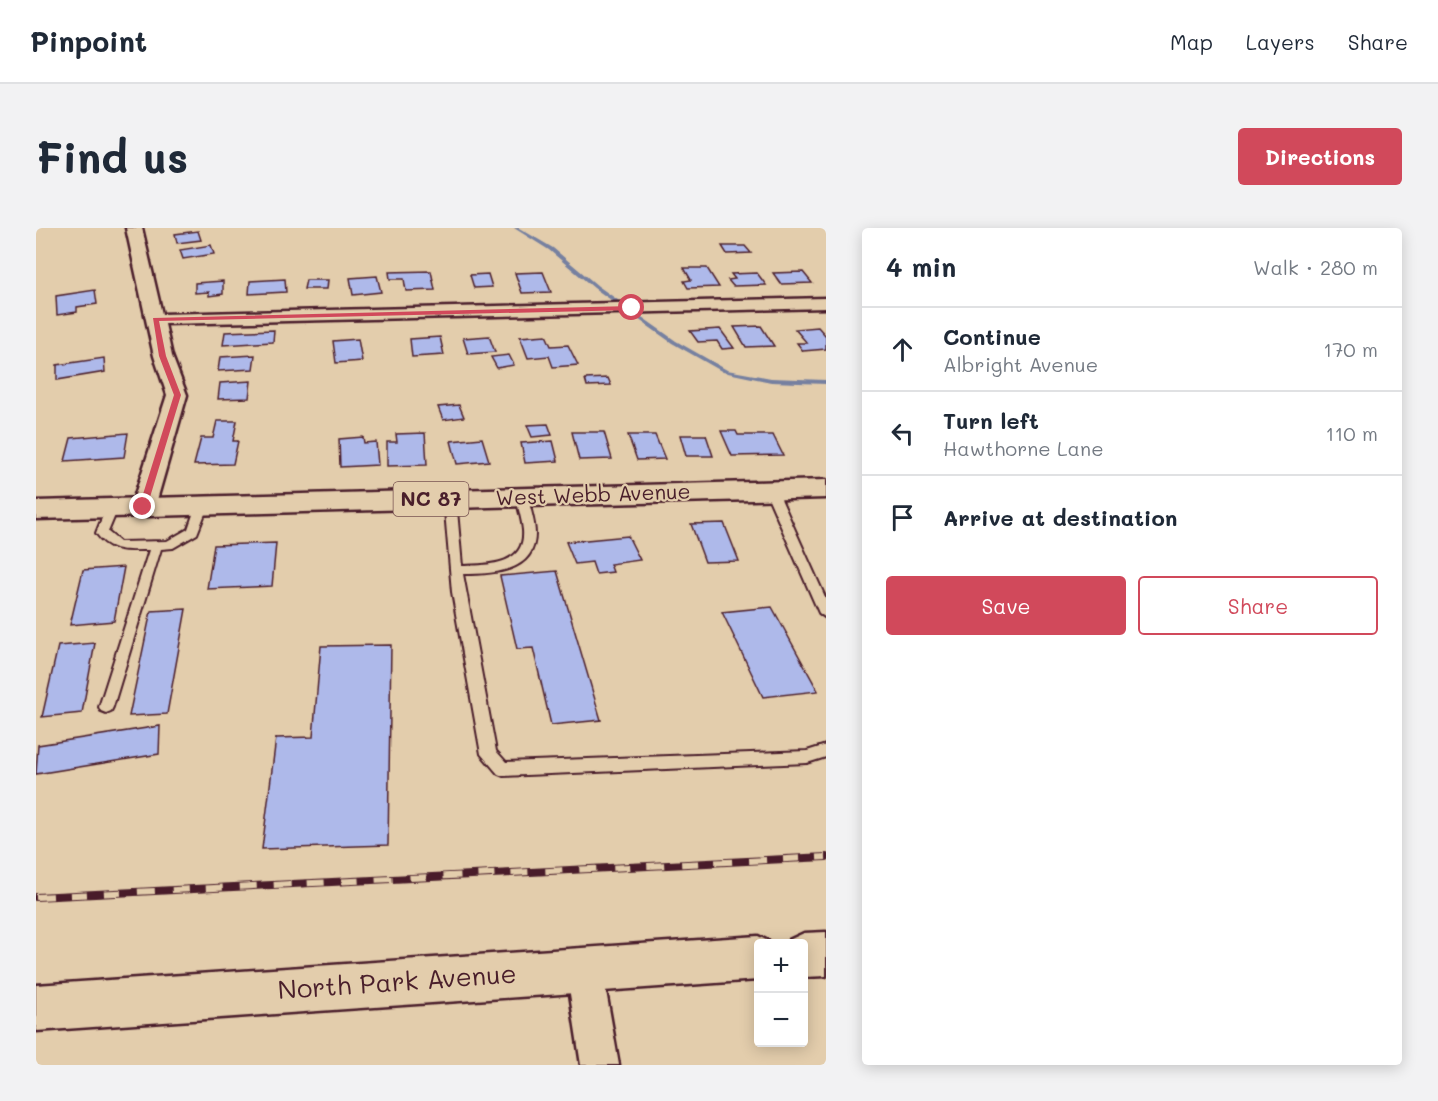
<!DOCTYPE html>
<meta charset="utf-8">
<style>
body{margin:0;font-family:Mali,sans-serif;background:#f2f2f3;color:#1f2937}
.controls{position:absolute;right:18px;bottom:18px;display:grid;overflow:hidden;border-radius:6px;box-shadow:0 3px 15px #0003}
.controls button{width:54px;height:54px;display:grid;place-items:center;padding:0;border:0;border-bottom:2px solid #e0e1e3;background:#fff;color:#1f2937;font:30px sans-serif}
.stop{position:absolute;width:18px;height:18px;margin:-14px;border:4px solid #d1495b;border-radius:50%;background:#fff}
.stop.end{background:#d1495b;border-color:#fff;box-shadow:0 2px 6px #0008}
.list{margin:0;padding:0;list-style:none}
h2{display:flex;justify-content:space-between;align-items:center;height:78px;margin:0;padding:0 24px;font-size:26px}
h2 small{font-size:20px;font-weight:400;color:#747a83}
.list li{display:grid;grid-template-columns:39px 1fr auto;gap:18px;align-items:center;box-sizing:border-box;height:84px;padding:0 24px;border-top:2px solid #e0e1e3}
.list b{display:block;font-size:22px;white-space:nowrap}
.list p{margin:0;font-size:20px;white-space:nowrap;color:#747a83}
.list em{font-size:20px;font-style:normal;color:#747a83}
.actions{display:flex;gap:12px;padding:18px 24px}
.actions a{flex:1;padding:14px 0;border:2px solid #d1495b;border-radius:6px;text-align:center;font-size:21px;color:#d1495b}
.actions .main{background:#d1495b;color:#fff}
.icon{flex:none;width:33px;height:33px;fill:none;stroke:currentColor;stroke-width:2;stroke-linecap:round;stroke-linejoin:round}
.map{position:relative;flex:none;width:790px;height:837px;overflow:hidden;border-radius:6px}
header{display:flex;align-items:center;gap:36px;box-sizing:border-box;height:84px;padding:0 30px;background:#fff;border-bottom:2px solid #e0e1e3}
header strong{font-size:28px}
nav{display:flex;gap:33px;margin-inline-start:auto;font-size:21px}
.intro{display:flex;align-items:center;justify-content:space-between;box-sizing:border-box;height:144px;padding:0 36px}
h1{margin:0;font-size:42px}
.button{padding:15px 27px;border-radius:6px;background:#d1495b;color:#fff;font-size:21px;font-weight:700}
main{display:flex;gap:36px;padding:0 36px}
aside{flex:1;background:#fff;border-radius:6px;box-shadow:0 3px 15px #0003}
.map>svg:first-child{display:block}
</style>
<header>
<strong>Pinpoint</strong>
<nav><a>Map</a><a>Layers</a><a>Share</a></nav>
</header>
<div class="intro"><h1>Find us</h1><a class="button">Directions</a></div>
<main>
<div class="map">
<svg width="790" height="837" viewBox="0 0 790 837">
<rect width="100%" height="100%" fill="#e3cdac"/>
<filter id="ink" filterUnits="userSpaceOnUse"><feTurbulence type="fractalNoise" baseFrequency=".0167" numOctaves="2"/><feDisplacementMap in="SourceGraphic" scale="12" xChannelSelector="R" yChannelSelector="G"/><feConvolveMatrix kernelMatrix="1 2 1 2 8 2 1 2 1" color-interpolation-filters="sRGB"/></filter>
<g filter="url(#ink)">
<g fill="none" stroke-linecap="round" stroke-linejoin="round">
<!-- stream -->
<path fill="#7680a0" fill-rule="evenodd" d="M478,0H483L517,20L562,58L640,113L691,142L735,150L790,152V156L735,154L687,144L636,115L558,60L513,22Z"/>
</g>
<!-- building -->
<path fill="#aeb9ea" stroke="#4a1f2b" stroke-width="1.5" d="M162,3L165,12L141,15L139,6Z
M175,17L178,26L147,31L144,22Z
M686,18H709L715,25L691,26Z
M648,40H671L683,59L652,60L648,53L655,52Z
M395,43L399,62L370,63L368,51H354L353,44Z
M507,44L515,64L486,65L479,45Z
M767,44L776,55L745,56L737,45Z
M721,45L730,57L697,58L692,52L699,51L695,46Z
M452,46L456,59L438,60L434,47Z
M341,48L345,64L317,67L314,50Z
M249,51L250,64L213,66L214,53Z
M270,52H292L291,61H268Z
M187,53V66L173,68V64L159,65V55Z
M59,62L61,76L41,79V84L21,87L20,68Z
M725,98L738,118L710,119L698,99Z
M782,99L790,108V121L767,123L761,115H771L759,101Z
M684,101L698,120L686,121L681,113L662,114L654,103Z
M238,102L237,114L187,117L189,104Z
M510,107L515,118L532,117L542,137L517,139L513,128L492,130L484,109Z
M453,108L459,124L432,126L427,110Z
M404,109L408,127L376,129L374,111Z
M322,111L326,133L300,135L297,113Z
M219,127L217,141L182,143L184,129Z
M473,127L478,137L461,140L455,129Z
M68,130L69,144L21,152V137Z
M572,150L575,157L551,158L549,151Z
M215,153L213,170L182,171L184,155Z
M423,177L428,189L407,192L402,179Z
M181,193H201L197,213H202L197,236L158,237L165,210H177Z
M512,196L516,207L496,209L491,197Z
M685,203H700L702,207H737L747,227L696,228Z
M536,204H568L576,231L543,232Z
M92,205L88,229L29,233L35,210Z
M389,205L391,237L351,238V214H361L360,206Z
M592,207H619L629,231L601,232Z
M644,207H670L677,228H650Z
M327,209L328,215L340,214L342,237L304,239L303,211Z
M446,210L453,233L421,236L415,213Z
M517,213L522,233L489,235L485,215Z
M688,295L703,333L669,334L655,296Z
M592,308L604,332L574,336L577,344L560,346L556,334L539,336L530,314Z
M240,315L236,358L171,361L178,317Z
M88,339L78,393L34,397L47,342Z
M521,343L565,492L515,497L497,420L481,421L464,348Z
M736,379L782,463L727,469L686,384Z
M150,381L131,486L93,488L115,383Z
M59,415L46,485L6,489L22,418Z
M355,417L352,617L226,621L240,510L277,509L285,418Z
M124,498L123,526L0,546L2,517Z"/>
<g fill="none" stroke-linecap="round" stroke-linejoin="round">
<!-- lane casing -->
<g stroke="#4a1f2b" stroke-width="4">
<path id="lane" d="M735,258L741,262L790,371V390L783,385L729,262Z
M486,265L492,269C494,281 499,293 499,306C499,345 455,346 427,346L460,523L470,534L771,523L790,517V529L771,535L467,548L462,546L445,526L416,364L408,271L414,267L420,271L426,338C451,337 490,338 487,302C486,291 482,280 480,269Z
M166,274L172,278L161,306L137,320L125,321L77,479L75,483L70,485L65,483L63,479L113,322C91,322 74,325 60,305L70,280L76,276L82,280L72,304L84,314L131,313L152,301L160,278Z"/>
</g>
<!-- street casing -->
<g stroke="#4a1f2b" stroke-width="5">
<path id="street" d="M90,0H106L126,86L790,70V80L129,96L136,128L151,167L119,279L115,284L107,287L99,284L95,279L131,167L118,128Z
M548,722L561,727L566,740L583,837H545L530,740L535,727Z"/>
</g>
<!-- secondary casing -->
<g stroke="#4a1f2b" stroke-width="5">
<path id="secondary" d="M790,704V748L768,749V716H751L753,712L768,705Z
M722,708L738,716H722V752L0,803V757Z"/>
</g>
<!-- highway casing -->
<g stroke="#4a1f2b" stroke-width="5">
<path id="highway" d="M790,252V270L0,291V273Z"/>
</g>
<!-- lane -->
<use href="#lane" fill="#e3cdac" fill-rule="evenodd"/>
<!-- street -->
<use href="#street" fill="#e3cdac" fill-rule="evenodd"/>
<!-- secondary -->
<use href="#secondary" fill="#e3cdac" fill-rule="evenodd"/>
<!-- highway -->
<use href="#highway" fill="#e3cdac" fill-rule="evenodd"/>
<!-- rail casing -->
<g stroke="#4a1f2b" stroke-width="8">
<path id="rail" d="M0,669L790,629"/>
</g>
<!-- rail -->
<use href="#rail" stroke="#e3cdac" stroke-width="6" stroke-dasharray="17" stroke-linecap="butt"/>
</g>
</g>
<!-- route -->
<path fill="#d1495b" d="M596,78L598,82L123,93L130,128L145,167L111,279L107,282L103,279L138,167L123,128L117,90Z"/>
<g text-anchor="middle" stroke-width="4.5" stroke-linejoin="round" paint-order="stroke">
<!-- shield labels -->
<rect fill="#e3cdac" stroke="#785352" stroke-width="1.5" x="357.5" y="254" width="75" height="34" rx="4.5"/>
<g font-size="20" font-weight="bold" fill="#4a1f2b">
<text x="395" y="278">NC 87</text>
</g>
<!-- street labels -->
<g font-size="21" fill="#4a1f2b" stroke="#e3cdac">
<text transform="translate(557 267) rotate(-2)" y="7">West Webb Avenue</text>
</g>
<!-- near-street labels -->
<g font-size="26" fill="#4a1f2b" stroke="#e3cdac">
<text transform="translate(361 754) rotate(-4)" y="9">North Park Avenue</text>
</g>
</g>
</svg>
<div class="controls">
<button>+</button>
<button>−</button>
</div>
<div class="stop" style="left:596px;top:80px"></div>
<div class="stop end" style="left:107px;top:279px"></div>
</div>
<aside>
<h2>4 min<small>Walk · 280 m</small></h2>
<ul class="list">
<li><svg class="icon" aria-label="ahead" viewBox="0 0 24 24"><path d="M12 20V5M6 11l6-6 6 6"/></svg><div><b>Continue</b><p>Albright Avenue</p></div><em>170 m</em></li>
<li><svg class="icon" aria-label="left" viewBox="0 0 24 24"><path d="M17 20v-9H6M10 6l-5 5 5 5"/></svg><div><b>Turn left</b><p>Hawthorne Lane</p></div><em>110 m</em></li>
<li><svg class="icon" aria-label="arrive" viewBox="0 0 24 24"><path d="M6 21V4h12l-3 4 3 4H6"/></svg><div><b>Arrive at destination</b></div></li>
</ul>
<div class="actions"><a class="main">Save</a><a>Share</a></div>
</aside>
</main>
